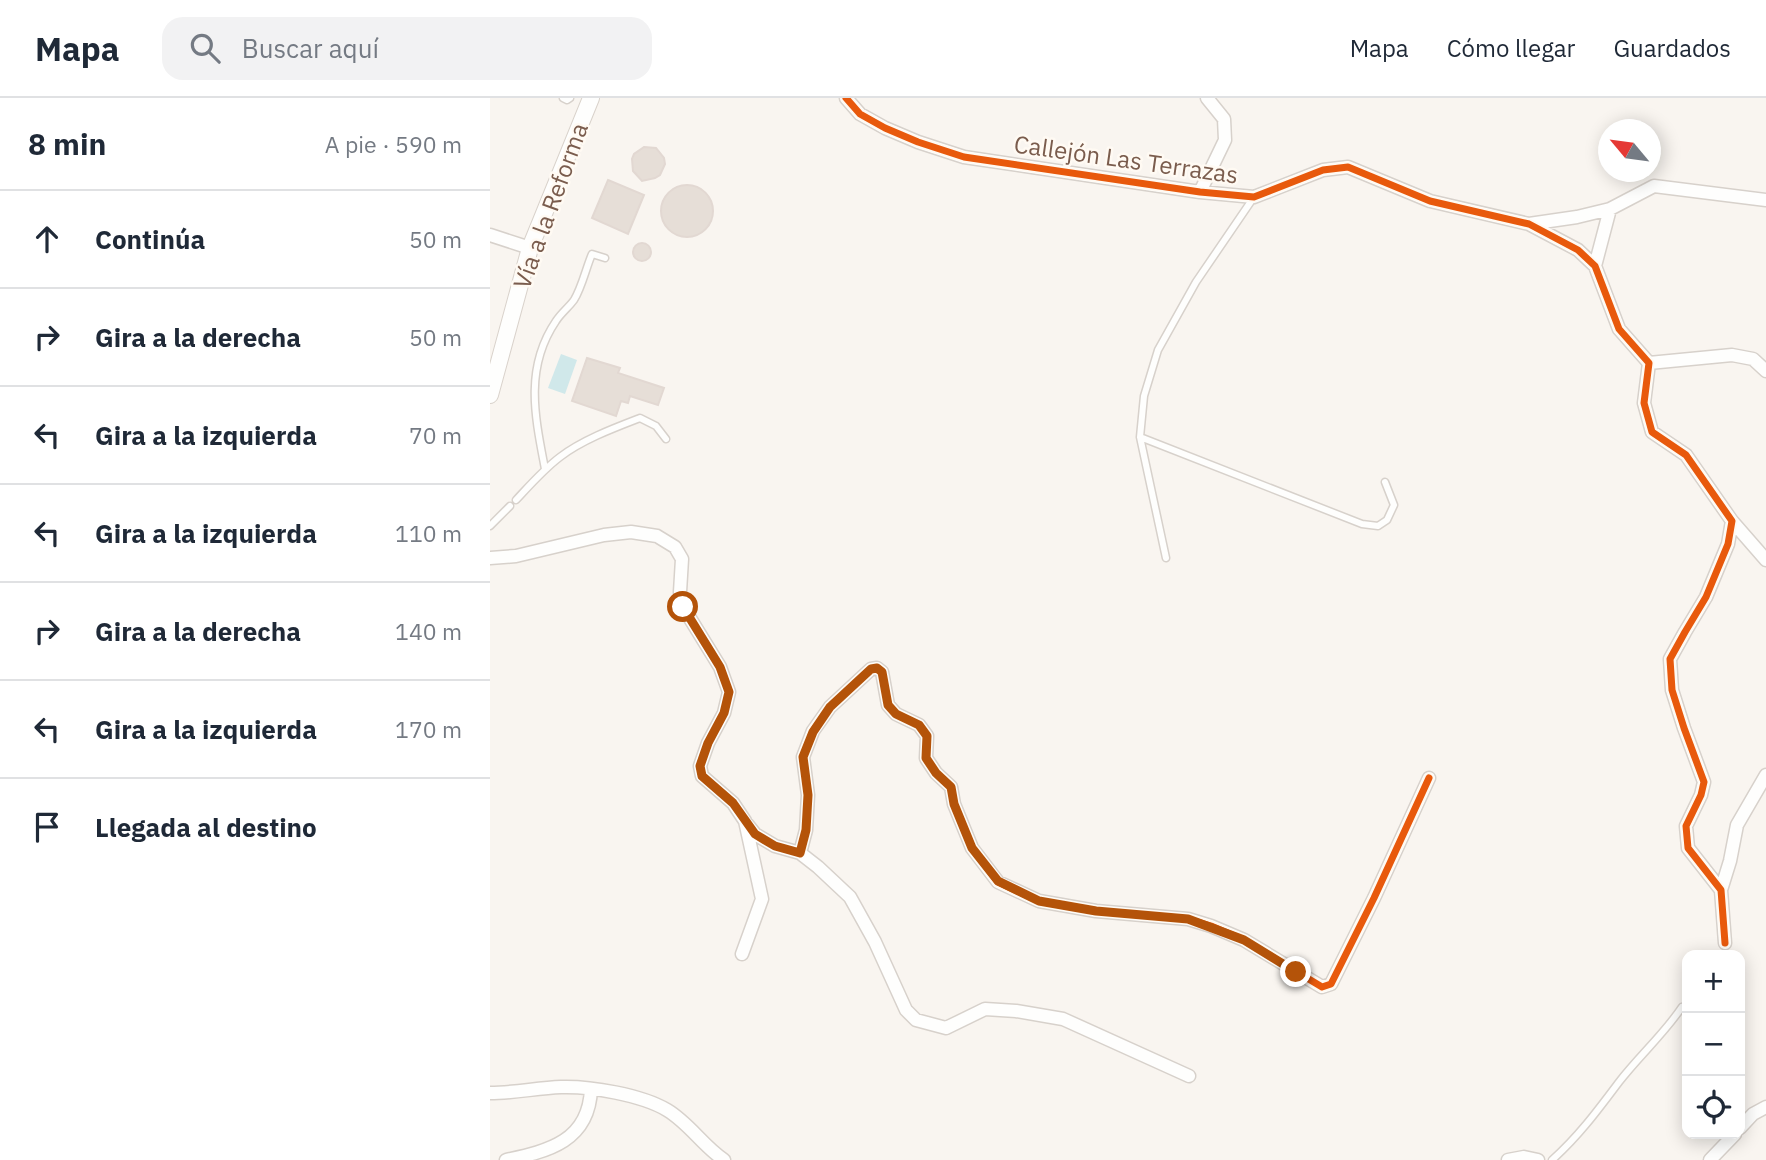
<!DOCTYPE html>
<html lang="es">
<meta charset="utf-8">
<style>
body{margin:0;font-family:"IBM Plex Sans",sans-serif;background:#f2f2f3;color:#1f2937}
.controls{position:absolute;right:21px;bottom:21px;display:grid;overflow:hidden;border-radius:14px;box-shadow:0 4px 18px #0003}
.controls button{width:63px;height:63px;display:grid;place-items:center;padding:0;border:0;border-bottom:2px solid #e0e1e3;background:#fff;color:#1f2937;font:35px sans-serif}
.compass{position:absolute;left:1108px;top:21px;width:63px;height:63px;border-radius:50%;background:#fff;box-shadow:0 4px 18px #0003;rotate:299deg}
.stop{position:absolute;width:21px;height:21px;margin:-16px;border:5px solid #b45309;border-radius:50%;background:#fff}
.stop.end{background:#b45309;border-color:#fff;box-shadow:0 2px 7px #0008}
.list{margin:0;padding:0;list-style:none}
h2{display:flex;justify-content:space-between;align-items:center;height:91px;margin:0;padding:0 28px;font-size:30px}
h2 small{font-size:23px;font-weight:400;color:#747a83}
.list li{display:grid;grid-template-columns:46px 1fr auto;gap:21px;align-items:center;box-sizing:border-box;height:98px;padding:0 28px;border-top:2px solid #e0e1e3}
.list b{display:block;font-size:26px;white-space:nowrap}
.list em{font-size:23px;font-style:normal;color:#747a83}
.icon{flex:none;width:38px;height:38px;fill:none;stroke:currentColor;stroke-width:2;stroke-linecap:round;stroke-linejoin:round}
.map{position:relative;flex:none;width:1276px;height:1062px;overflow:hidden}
header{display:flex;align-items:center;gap:42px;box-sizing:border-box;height:98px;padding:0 35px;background:#fff;border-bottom:2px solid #e0e1e3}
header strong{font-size:33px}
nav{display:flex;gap:38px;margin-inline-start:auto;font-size:24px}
.search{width:490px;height:63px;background:#f2f2f3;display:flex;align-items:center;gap:18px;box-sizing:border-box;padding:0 24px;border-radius:21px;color:#747a83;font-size:26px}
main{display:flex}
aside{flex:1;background:#fff}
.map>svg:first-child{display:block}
</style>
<header>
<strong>Mapa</strong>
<div class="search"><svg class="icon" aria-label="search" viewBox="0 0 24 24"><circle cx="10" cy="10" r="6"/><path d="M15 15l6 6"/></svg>Buscar aquí</div>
<nav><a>Mapa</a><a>Cómo llegar</a><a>Guardados</a></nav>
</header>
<main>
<aside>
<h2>8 min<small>A pie · 590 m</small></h2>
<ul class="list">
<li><svg class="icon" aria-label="ahead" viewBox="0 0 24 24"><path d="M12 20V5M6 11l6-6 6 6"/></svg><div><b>Continúa</b></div><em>50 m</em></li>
<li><svg class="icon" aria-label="right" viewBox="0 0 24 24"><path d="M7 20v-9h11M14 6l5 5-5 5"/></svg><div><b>Gira a la derecha</b></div><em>50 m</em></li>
<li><svg class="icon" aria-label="left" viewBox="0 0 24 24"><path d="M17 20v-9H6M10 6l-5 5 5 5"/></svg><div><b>Gira a la izquierda</b></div><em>70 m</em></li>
<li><svg class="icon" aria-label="left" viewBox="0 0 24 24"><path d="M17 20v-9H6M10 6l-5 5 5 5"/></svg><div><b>Gira a la izquierda</b></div><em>110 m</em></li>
<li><svg class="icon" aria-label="right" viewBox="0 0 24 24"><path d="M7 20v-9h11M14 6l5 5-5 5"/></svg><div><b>Gira a la derecha</b></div><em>140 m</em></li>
<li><svg class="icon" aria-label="left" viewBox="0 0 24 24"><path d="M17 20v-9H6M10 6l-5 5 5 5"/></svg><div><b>Gira a la izquierda</b></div><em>170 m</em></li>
<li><svg class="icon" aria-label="arrive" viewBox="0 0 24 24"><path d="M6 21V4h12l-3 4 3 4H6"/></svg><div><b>Llegada al destino</b></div></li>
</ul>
</aside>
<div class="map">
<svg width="1276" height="1062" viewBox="0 0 1276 1062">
<rect width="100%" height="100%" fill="#f9f5f0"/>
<!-- water -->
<path fill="#d0e8ea" d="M71,256L87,262L75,296L58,290Z"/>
<!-- building -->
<path fill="#e6ded7" stroke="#e2d8d2" stroke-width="2" d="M154,49L166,50L174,60L175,66L170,77L165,80L152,83L143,73L142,61L144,56Z
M118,82L154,97L138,136L102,120Z
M171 113a26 26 0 1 1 52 0a26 26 0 1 1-52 0Z
M143 154a9 9 0 1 1 18 0a9 9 0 1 1-18 0Z
M97,260L130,270L128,275L174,290L168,307L140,298L138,305L131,303L126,318L82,303Z"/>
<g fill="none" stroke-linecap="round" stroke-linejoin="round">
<!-- lane casing -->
<g stroke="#d7d1cb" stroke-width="9">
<path id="lane" d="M73,0L77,2L80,0
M650,339L872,426L888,428L897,422L904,407L895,384
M55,371C45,319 34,270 66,223C71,215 79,209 84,202C92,189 96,170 102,156L115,160
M26,402C40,387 54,371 70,359C92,342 124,330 150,320L166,328L176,341
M0,428L20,408
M676,460L650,339L654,298L668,252L706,184L764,99
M1062,1062C1088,1039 1108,1012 1129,984C1149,958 1174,936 1192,909"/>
</g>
<!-- street casing -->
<g stroke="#d7d1cb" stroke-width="15">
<path id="street" d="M356,0L370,16L395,30L428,44L474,59L710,94L764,99L833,72L858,69L940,103L1039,126L1088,152L1105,168L1129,231L1159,265L1154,305L1162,334L1196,357L1242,423L1238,446L1216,499L1195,534L1180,561L1182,592L1194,630L1214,684L1211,697L1196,728L1198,750L1231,792L1235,845
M710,94L735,42L734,21L717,0
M1039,126L1087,119L1120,111L1164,88L1276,102
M0,137L40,150
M1105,168L1120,111
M1159,265L1242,257L1263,261L1276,273
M1242,423L1276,462
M0,460L26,458L114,437L141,434L167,438L185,449L192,461L190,494L193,509L230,569L239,594L234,615L218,645L210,668L212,678L243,705L255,723L272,801L252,856
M257,726L265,736L285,748L310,755L328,769L360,799L385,844L416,912L426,922L456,930L495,911L526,913L573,921L699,978
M310,755L316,732L318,697L313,659L323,633L340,609L381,571L387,570L392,574L398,607L406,616L429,627L437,638L436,660L446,675L461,689L464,706L482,750L508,784L549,803L606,813L698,821L721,828L754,842L832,889L841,886L884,800L939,680
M1231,792L1240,763L1247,727L1276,677
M0,995C24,995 47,990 71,989C100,988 152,997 177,1012C199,1025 213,1048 234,1062
M1250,1030L1263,1016L1276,1009
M16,1062C59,1053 99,1043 101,991
M1018,1062L1034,1059L1048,1062
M1220,1062L1245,1036"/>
</g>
<!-- secondary casing -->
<g stroke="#d9d2cb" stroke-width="18">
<path id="secondary" d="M0,297L40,150L101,0"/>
</g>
<!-- lane -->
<use href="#lane" stroke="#fefefd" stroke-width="6"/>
<!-- street -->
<use href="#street" stroke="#fefefd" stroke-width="12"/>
<!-- secondary -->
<use href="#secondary" stroke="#fefefd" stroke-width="16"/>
<!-- cycleway casing -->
<g stroke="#fffaf3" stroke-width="11">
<path id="cycleway" d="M356,0L370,16L395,30L428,44L474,59L710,94L764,99L833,72L858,69L940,103L1039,126L1088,152L1105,168L1129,231L1159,265L1154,305L1162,334L1196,357L1242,423L1238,446L1216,499L1195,534L1180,561L1182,592L1194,630L1214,684L1211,697L1196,728L1198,750L1231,792L1235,845
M310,755L316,732L318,697L313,659L323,633L340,609L381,571L387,570L392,574L398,607L406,616L429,627L437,638L436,660L446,675L461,689L464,706L482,750L508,784L549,803L606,813L698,821L721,828L754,842L832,889L841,886L884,800L939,680"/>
</g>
<!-- cycleway -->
<use href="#cycleway" stroke="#e8590c" stroke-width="7"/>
</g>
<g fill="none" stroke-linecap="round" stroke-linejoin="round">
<!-- route -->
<path stroke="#b45309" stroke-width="9" d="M193,509L230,569L239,594L234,615L218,645L210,668L212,678L243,705L265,736L285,748L310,755L316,732L318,697L313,659L323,634L340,609L381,571L387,570L392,574L398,607L406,616L429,627L437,638L436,660L446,675L461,689L464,706L482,750L508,783L549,803L606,813L698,821L754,842L806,874"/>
</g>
<g text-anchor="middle" stroke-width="5" stroke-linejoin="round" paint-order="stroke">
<!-- street labels -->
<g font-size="24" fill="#7a5c4d" stroke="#fffaf3">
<text transform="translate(636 62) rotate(8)" y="8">Callejón Las Terrazas</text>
<text transform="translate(61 108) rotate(-70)" y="8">Vía a la Reforma</text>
</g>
</g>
</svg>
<div class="controls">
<button>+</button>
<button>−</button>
<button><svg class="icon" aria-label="locate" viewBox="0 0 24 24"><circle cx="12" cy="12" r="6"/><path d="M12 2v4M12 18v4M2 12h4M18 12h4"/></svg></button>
</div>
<svg class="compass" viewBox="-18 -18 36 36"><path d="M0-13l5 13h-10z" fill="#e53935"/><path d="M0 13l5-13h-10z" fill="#747a83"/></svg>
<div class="stop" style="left:193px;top:509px"></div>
<div class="stop end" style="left:806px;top:874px"></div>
</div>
</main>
